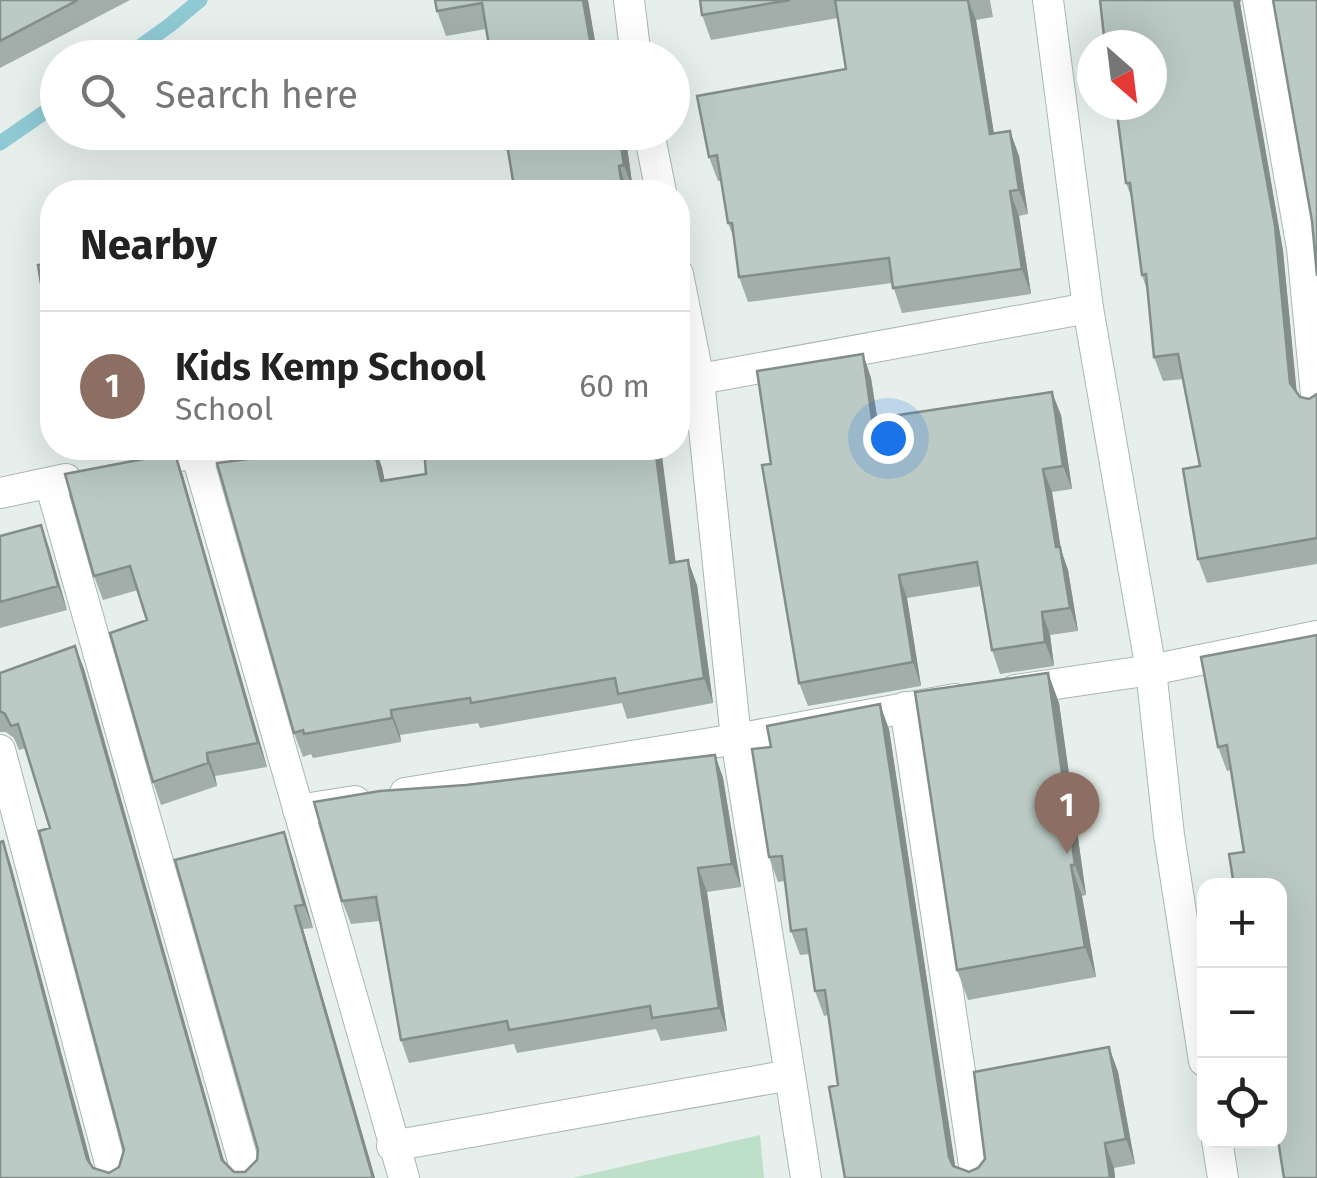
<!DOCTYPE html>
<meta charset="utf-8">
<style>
body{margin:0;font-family:"Fira Sans",sans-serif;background:#f2f2f2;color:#222}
.controls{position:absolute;right:30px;bottom:30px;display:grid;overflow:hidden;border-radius:20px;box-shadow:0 10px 40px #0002}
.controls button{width:90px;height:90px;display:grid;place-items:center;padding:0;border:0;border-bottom:2px solid #e0e0e0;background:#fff;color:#222;font:50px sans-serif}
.compass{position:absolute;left:1077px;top:30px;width:90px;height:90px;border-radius:50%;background:#fff;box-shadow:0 10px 40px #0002;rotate:152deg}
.you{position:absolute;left:888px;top:438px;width:35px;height:35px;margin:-25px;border:8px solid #fff;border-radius:50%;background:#1a73e8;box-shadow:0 0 0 15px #1a73e833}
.badge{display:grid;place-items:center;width:65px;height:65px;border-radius:50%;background:#0f766e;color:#fff;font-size:32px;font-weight:700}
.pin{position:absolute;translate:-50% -82px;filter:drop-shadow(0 2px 5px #0008)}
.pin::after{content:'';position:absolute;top:52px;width:35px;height:30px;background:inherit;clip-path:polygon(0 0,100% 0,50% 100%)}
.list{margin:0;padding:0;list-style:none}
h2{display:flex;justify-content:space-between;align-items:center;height:130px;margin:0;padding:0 40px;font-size:42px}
h2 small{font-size:32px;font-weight:400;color:#767676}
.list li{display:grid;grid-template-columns:65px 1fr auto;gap:30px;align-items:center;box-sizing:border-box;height:150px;padding:0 40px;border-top:2px solid #e0e0e0}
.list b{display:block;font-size:38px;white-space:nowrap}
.list p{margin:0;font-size:32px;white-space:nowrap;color:#767676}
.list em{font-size:32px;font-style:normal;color:#767676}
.icon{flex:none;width:55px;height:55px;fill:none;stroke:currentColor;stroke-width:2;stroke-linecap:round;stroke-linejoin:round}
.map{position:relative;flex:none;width:1317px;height:1178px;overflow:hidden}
.search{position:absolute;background:#fff;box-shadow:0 10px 40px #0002;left:40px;top:40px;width:650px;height:110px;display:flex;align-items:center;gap:25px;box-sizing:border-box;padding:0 35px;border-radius:55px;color:#767676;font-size:38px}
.panel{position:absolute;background:#fff;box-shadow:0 10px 40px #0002;left:40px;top:180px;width:650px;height:280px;border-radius:40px}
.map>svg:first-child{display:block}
</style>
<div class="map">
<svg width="1317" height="1178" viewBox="0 0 1317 1178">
<rect width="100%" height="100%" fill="#e6efeb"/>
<!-- green -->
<path fill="#bfe0c8" d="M760,1135L764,1178H572Z"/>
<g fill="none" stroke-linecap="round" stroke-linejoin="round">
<!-- stream -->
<path stroke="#8ec9d4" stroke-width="15" d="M124,58L170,25L200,0
M0,143L58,103"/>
<!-- street casing -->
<g stroke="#a8b8b2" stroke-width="32">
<path id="street" d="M629,0L636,58
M1258,0L1302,248L1317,405
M649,132L661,192
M678,274L699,380L736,739L955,699
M678,383L1088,308
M196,452L404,1178
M179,456L228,448
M50,483L248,1178
M0,493L66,479
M1015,690L1151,670L1317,636
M905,707L976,1178
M0,750L114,1178
M298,810L355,801
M790,1075L806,1178
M392,1146L790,1075L736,739L405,793"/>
</g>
<!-- secondary casing -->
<g stroke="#a4bbb3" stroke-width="32">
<path id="secondary" d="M1048,0L1088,308L1151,670L1169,835L1204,1061
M1217,1140L1223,1178"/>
</g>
<!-- street -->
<use href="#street" stroke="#fff" stroke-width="30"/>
<!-- secondary -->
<use href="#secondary" stroke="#fff" stroke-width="30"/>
</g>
<!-- wall -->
<path fill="#a1aea9" d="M0,0H130L0,68Z
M435,0H588L596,51L607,48L611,58H491L486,29L446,36L437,11Z
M700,0H990L993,17L976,20L994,134L1010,131L1019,156L1028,214L1019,216L1031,294L902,313L892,283L748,302L739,277L735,241L728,223L721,181H718L709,157L846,69L838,18L711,40L702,15Z
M1240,3L1283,251L1297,394L1300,397L1309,399L1317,394V564L1207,583L1198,559L1200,466L1183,379L1163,381L1154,357L1147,290L1142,275L1132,199L1126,183L1116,105Z
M625,132L633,190L514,187Z
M863,354L871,378L877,418L1061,415L1072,489L1052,492L1061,550L1068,570L1078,631L1050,635L1054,666L1000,674L992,650L981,586L907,598L921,686L808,706L799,683L771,464Z
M71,448H134L75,459Z
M375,448L384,480L426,474L676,562L697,585L713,703L627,719L622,703L480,728L478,723L400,735L401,742L313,758L311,754L303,757L294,733Z
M175,453L183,476L267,767L215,776L217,786L161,805L153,782L147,620L138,590L103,600L94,576Z
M41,525L49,548L67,610L0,628V536Z
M1317,635L1244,852L1231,770L1227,771L1218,747Z
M75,646L84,669L224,1163L234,1172H245L257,1160L284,832L292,856L313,928L303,929L375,1178H0L3,841L11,865L91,1166L93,1168L109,1173L119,1167L124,1150L50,828L26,748L19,750L14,738L6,732H0V673Z
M1048,673L1059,703L1086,895L1082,896L1096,977L968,1000L957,970Z
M889,729L955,1167L969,1172L978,1168L1109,1047L1118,1072L1135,1164L1114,1168L1115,1178H845L838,1085L828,1015L824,1016L815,991L810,954L800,955L791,931L785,881L778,882L769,857Z
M715,755L723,778L741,887L707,892L727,1031L661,1041L656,1029L517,1053L514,1044L409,1063L401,1040L380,921L351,924L342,901L466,785Z"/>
<!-- shaded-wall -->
<path fill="#838d89" d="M583,0H588L598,58L592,52Z
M968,0L976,20L998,159L990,134Z
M1234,0H1241L1240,3L1283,251L1298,407L1290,383Z
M1010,131L1019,156L1028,214L1019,190Z
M619,132H625L633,190L624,165Z
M619,166L628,192H623Z
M1010,191L1019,216L1031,294L1022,269Z
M863,354L871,378L881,442L872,419Z
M1052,392L1061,415L1072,489L1063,466Z
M375,448L382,467L390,506L381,481Z
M655,448H661L679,588L670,563Z
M175,453L183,476L267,767L258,743Z
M1043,469L1052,492L1061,550L1068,570L1078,631L1070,608L1056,547Z
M41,525L49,548L67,610L58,586Z
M688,560L697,585L713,703L704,678Z
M899,575L907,598L921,686L913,662Z
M1042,612L1050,635L1054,666L1045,642Z
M75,646L84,669L229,1178L222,1160Z
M1048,673L1059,703L1086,895L1075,865Z
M880,704L889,729L957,1178L949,1157Z
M391,710L400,735L401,742L392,718Z
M207,753L215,776L217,786L208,763Z
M715,755L723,778L741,887L732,864Z
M284,832L292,856L313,928L304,905Z
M3,841L11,865L95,1178L87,1159Z
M1071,865L1082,896L1096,977L1085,947Z
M698,868L707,892L727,1031L719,1008Z
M295,906L303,929L375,1178H373Z
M1109,1047L1118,1072L1135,1164L1126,1139Z
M1105,1143L1114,1168L1115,1178H1110Z"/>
<!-- building -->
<path fill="#bbcac4" stroke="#838d89" stroke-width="2.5" d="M0,0H78L0,41Z
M435,0H583L592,52L607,48L609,58H491L482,3L437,11Z
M700,0H790L702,15Z
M835,0H968L990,134L1010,131L1019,190L1010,191L1022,269L893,288L889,258L739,277L732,223H728L717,155L709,157L697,96L846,69Z
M1100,0H1234L1275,226L1290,383L1300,397L1309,399L1317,394V538L1198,559L1183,469L1200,466L1178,354L1154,357L1146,274L1142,275L1130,183H1126L1116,105H1152V45H1105Z
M1273,0H1317V276L1312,221Z
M505,132H619L624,165L619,166L623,192H461L514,187Z
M52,263V352L38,265Z
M863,354L872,419L1052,392L1063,466L1043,469L1056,547H1060L1070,608L1042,612L1045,642L992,650L977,562L899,575L913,662L799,683L762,465L771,464L757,371Z
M335,448H374L381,481L426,474L424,448H655L670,563L688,560L704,678L618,694L615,678L471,703L470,698L391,710L392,718L304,734L303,730L294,733L217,463Z
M175,453L258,743L207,753L208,763L153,782L110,633L147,620L130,566L94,576L65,474Z
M41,525L58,586L0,602V536Z
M1317,635V1178H1284L1278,1140H1280V886H1234L1229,854L1244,852L1227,745L1218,747L1201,657Z
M75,646L222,1160L234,1172H245L257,1160L258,1150L175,860L284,832L304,905L295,906L373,1178H0V842L3,841L87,1159L93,1168L109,1173L119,1167L124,1150L39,831L50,828L18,724L11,726L5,714L0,711V673Z
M1048,673L1075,865H1071L1085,947L957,970L915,692Z
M880,704L949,1157L953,1166L969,1172L978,1168L985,1159L974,1072L1109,1047L1126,1139L1105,1143L1110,1178H845L829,1087L838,1085L825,990L815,991L806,929L791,931L782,856L769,857L752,749L771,747L767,726Z
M715,755L732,864L698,868L719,1008L652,1018L650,1006L509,1030L507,1021L401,1040L376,897L342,901L314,802L380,791L466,785Z"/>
</svg>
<div class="controls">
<button>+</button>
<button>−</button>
<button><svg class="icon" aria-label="locate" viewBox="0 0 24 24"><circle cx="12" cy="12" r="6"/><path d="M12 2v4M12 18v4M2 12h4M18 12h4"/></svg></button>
</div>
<svg class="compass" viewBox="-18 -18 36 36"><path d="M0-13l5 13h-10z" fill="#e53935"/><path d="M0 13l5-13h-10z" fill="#767676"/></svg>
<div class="you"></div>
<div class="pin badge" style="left:1067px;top:854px;background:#8d6e63">1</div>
<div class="search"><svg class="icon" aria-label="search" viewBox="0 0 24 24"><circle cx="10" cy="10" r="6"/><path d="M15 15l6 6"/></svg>Search here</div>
<section class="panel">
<h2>Nearby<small></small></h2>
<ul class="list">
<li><span class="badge" style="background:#8d6e63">1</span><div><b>Kids Kemp School</b><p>School</p></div><em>60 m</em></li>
</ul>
</section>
</div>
